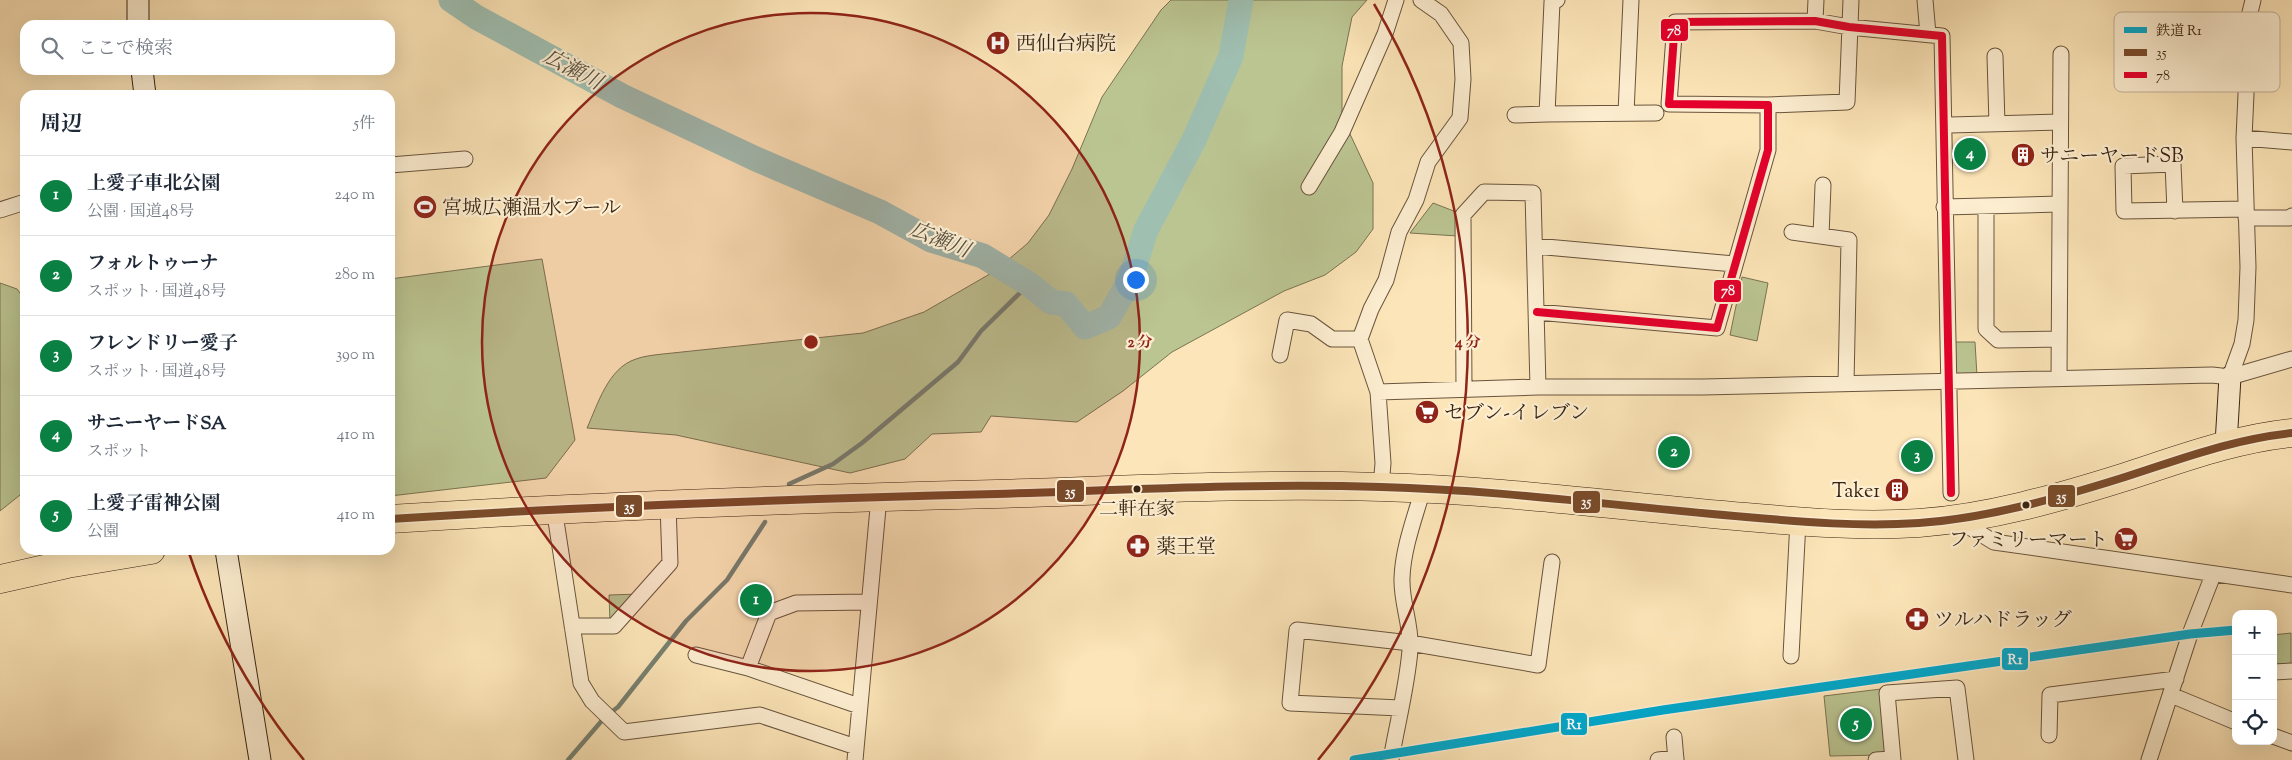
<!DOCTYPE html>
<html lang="ja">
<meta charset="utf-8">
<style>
body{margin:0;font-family:"Sorts Mill Goudy","Noto Serif JP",serif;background:#f2f2f3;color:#1f2937}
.controls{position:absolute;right:15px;bottom:15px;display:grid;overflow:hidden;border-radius:10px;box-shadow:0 5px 20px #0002}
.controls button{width:45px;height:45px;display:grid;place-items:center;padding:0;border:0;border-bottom:1px solid #e0e1e3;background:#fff;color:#1f2937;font:25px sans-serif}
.you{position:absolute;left:1135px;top:279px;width:18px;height:18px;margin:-12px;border:4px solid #fff;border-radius:50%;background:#1a73e8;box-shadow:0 0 0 8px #1a73e833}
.badge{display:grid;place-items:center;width:32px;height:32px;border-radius:50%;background:#0b8043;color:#fff;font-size:16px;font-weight:700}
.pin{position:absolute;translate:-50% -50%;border:2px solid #fff;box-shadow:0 1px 5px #0006}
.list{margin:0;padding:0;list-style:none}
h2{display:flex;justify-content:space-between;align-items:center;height:65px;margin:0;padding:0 20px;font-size:21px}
h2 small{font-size:16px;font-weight:400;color:#747a83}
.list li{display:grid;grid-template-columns:32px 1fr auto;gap:15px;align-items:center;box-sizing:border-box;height:80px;padding:0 20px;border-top:1px solid #e0e1e3}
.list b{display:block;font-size:19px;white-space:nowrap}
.list p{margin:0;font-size:16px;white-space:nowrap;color:#747a83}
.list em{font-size:16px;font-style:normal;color:#747a83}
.icon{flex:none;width:28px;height:28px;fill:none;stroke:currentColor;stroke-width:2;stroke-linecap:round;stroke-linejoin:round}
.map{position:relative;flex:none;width:2292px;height:760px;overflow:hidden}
.search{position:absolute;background:#fff;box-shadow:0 5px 20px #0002;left:20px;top:20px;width:375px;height:55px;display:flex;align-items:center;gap:12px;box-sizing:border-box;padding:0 18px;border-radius:15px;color:#747a83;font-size:19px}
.panel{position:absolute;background:#fff;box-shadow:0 5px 20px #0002;left:20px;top:90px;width:375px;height:465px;border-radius:15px}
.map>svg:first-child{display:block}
</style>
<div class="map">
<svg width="2292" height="760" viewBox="0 0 2292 760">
<rect width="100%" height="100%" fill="#fce5b8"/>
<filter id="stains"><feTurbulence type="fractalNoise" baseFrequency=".004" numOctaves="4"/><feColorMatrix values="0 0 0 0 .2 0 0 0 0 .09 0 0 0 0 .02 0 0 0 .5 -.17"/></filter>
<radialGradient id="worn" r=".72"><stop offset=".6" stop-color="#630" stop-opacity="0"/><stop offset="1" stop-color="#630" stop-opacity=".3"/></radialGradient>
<!-- green -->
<path fill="#bbc592" stroke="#7a7452" d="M1171,0H1367L1352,17L1342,66V117L1373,183V229L1356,252L1325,275L1284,291L1172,352L1123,391L1077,422L991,416L981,432L932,434L905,459L850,473L676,435L587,428C598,404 608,368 636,359C644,356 654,355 663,354L863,333L924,312L995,271L1028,243L1049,215L1072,169L1102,97L1161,10Z
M1433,203L1459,213L1458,236L1410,233Z
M542,259L575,440L546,478L390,496V279Z
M1742,277L1768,283L1757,341L1730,335Z
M0,283L17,289L25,300V491L0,511Z
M1949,342H1975L1977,376L1950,377Z
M750,586L773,602L762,615L740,598Z
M640,594L610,622L609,595Z
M2291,633V664L2273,665V635Z
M1881,689L1888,751L1883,755L1830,756L1824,696Z"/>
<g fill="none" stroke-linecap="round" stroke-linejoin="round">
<!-- stream -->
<path stroke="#768171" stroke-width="4.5" d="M789,484L833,464L862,443L958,362L981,331L1029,284
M568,760L605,717L618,707L686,621L727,580L765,522"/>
<!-- river -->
<path stroke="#9fbfb1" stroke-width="25" d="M451,0L476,17L622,96L756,159L880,212L931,240L983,256L1029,284L1051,302L1066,304L1085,327L1109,317L1130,280L1146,230L1194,140L1231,56L1241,0"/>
<!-- street casing -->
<g stroke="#69543c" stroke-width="17">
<path id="street" d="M1557,0L1552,2L1547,114L1656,113
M1925,0L1928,34
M1815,21L1816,0
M1995,56L1997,124
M1768,105L1847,102L1851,0
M1626,113L1631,0
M1515,115L1547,114
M1950,125L2060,122
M2244,138L2292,142
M390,165L465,159
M1309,187L1342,132L1385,34L1396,0
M1986,206V329L1998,340L2059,339
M1944,207L2060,204
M0,210L25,202
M2175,211L2173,164L2123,166L2124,211L2246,209
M2246,218H2289L2292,216
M1792,232L1849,240L1846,383
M1821,236L1823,185
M1535,246L1734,264
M1537,312L1717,328L1768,150V105L1669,104L1675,22L1815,21L1849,27L1942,36L1951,493
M1280,355L1287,320L1311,324L1332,339H1360
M2230,377L2242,344L2246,320L2248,267L2244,138L2247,72L2245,33L2253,0
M2059,379L2061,54
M1464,389L1463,215L1484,192L1533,193L1538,387
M1378,392L1538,387H1703L2212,375L2230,377L2292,359
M1381,487L1383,463L1378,392L1360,339L1371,309L1386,280L1399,232L1416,200L1428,162L1460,118L1463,79L1461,43L1441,14L1421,0
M554,508L581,683L592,701L624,732L760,715L856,747
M1958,520L1994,542L2292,585
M572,626H614L670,563L668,504
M696,655L748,668
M1791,656L1798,521
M2273,672L2292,671
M2171,695L2236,722
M859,706L748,668L769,613L796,603L868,602
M1400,708L1290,703L1297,630L1410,643L1538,665L1552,562
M2049,735L2050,695L2176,679
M2273,736L2292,743
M1674,737L1676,760
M855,760L879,497
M1391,760C1397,724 1407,687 1410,650C1412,626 1401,603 1402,578C1403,548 1415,517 1423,489
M1658,760L1676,758
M1876,760L1892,759
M1893,760L1887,693L1957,688L1966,760
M2149,760L2190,634L2213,575"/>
</g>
<!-- secondary casing -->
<g stroke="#382412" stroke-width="23">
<path id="secondary" d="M138,0V25
M142,70L145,95
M2226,444L2230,377
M226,550L260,760"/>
</g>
<!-- highway casing -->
<g stroke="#382412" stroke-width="29">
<path id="highway" d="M390,519C592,506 794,499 996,494C1124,490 1253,483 1381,487C1503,490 1624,507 1746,517C1803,522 1861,527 1919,523C1989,518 2058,498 2125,477C2181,459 2233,439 2292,433
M0,579L67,564L151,550"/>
</g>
<!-- street -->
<use href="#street" stroke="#fdeed1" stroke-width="15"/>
<!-- secondary -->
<use href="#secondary" stroke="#fdeed1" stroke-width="21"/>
<!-- highway -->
<use href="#highway" stroke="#fce5b8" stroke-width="28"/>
<!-- bus-1 casing -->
<g stroke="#fdeed1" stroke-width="11">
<path id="bus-1" d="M390,519C592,506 794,499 996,494C1124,490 1253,483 1381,487C1503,490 1624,507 1746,517C1803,522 1861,527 1919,523C1989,518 2058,498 2125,477C2181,459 2233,439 2292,433"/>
</g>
<!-- bus-2 casing -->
<g stroke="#fdeed1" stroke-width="11">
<path id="bus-2" d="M1537,312L1717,328L1768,150V105L1669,104L1675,22L1815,21L1849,27L1942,36L1951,493"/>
</g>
<!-- bus-1 -->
<use href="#bus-1" stroke="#7a4b2a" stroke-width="8"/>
<!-- bus-2 -->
<use href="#bus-2" stroke="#e4002b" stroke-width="8"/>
<!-- rail-1 casing -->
<g stroke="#fdeed1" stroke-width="12">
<path id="rail-1" d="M1354,760L1663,710L2190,634L2236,630"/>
</g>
<!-- rail-1 -->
<use href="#rail-1" stroke="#00a9ce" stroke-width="9"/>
</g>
<!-- distance rings -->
<circle cx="811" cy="342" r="329" fill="#8f2418" fill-opacity=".12"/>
<g fill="none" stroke="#8f2418" stroke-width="2.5">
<circle cx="811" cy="342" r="329"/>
<path d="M304 760A657 657 0 0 1 188 550M1374 4A657 657 0 0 1 1318 760"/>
</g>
<!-- icons -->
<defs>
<g id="hospital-disc" transform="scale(1.25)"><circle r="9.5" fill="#8f2418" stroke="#fdeed1"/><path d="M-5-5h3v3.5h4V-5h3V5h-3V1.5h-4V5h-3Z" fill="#fff"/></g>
<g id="building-disc" transform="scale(1.25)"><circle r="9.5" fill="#8f2418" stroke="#fdeed1"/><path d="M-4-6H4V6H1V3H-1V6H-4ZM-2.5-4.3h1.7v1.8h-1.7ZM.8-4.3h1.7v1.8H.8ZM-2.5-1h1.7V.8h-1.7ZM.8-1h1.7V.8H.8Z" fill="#fff"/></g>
<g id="stadium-disc" transform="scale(1.25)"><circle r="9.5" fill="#8f2418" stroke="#fdeed1"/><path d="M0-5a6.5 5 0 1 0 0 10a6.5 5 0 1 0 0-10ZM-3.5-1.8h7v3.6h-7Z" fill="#fff"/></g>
<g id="supermarket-disc" transform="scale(1.25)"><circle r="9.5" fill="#8f2418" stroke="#fdeed1"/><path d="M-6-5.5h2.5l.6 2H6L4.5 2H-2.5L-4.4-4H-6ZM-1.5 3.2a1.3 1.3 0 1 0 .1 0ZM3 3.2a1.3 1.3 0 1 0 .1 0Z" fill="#fff"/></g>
<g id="pharmacy-disc" transform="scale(1.25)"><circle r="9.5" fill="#8f2418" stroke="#fdeed1"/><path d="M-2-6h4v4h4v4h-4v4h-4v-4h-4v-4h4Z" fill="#fff"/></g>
</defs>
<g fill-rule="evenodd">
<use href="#hospital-disc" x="998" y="43"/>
<use href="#building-disc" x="2023" y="155"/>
<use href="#stadium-disc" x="425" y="207"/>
<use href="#supermarket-disc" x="1427" y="412"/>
<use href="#building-disc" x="1897" y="490"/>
<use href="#supermarket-disc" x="2126" y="539"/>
<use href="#pharmacy-disc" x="1138" y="546"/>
<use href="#pharmacy-disc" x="1917" y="619"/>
</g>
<!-- markers -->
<g fill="#382412" stroke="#fdeed1" stroke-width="2">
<circle cx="1137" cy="489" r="4.5"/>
<circle cx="2026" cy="505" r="4.5"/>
</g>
<g text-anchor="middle" stroke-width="4.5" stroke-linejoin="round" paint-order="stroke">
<!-- bus labels -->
<g font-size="19" fill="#382412" stroke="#fdeed1">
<text x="1137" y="515">二軒在家</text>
</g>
<!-- poi labels -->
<g font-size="20" fill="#382412" stroke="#fdeed1" text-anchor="start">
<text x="1016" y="50">西仙台病院</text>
<text x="2040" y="162">サニーヤードSB</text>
<text x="442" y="214">宮城広瀬温水プール</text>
<text x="1444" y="419">セブン-イレブン</text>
<text x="1880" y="497" text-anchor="end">Take1</text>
<text x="2108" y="546" text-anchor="end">ファミリーマート</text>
<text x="1156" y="553">薬王堂</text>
<text x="1934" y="626">ツルハドラッグ</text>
</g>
<!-- water labels -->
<g font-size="21" font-style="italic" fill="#575242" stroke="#fdeed1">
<text transform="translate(573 69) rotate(28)" y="7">広瀬川</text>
<text transform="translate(940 239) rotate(22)" y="7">広瀬川</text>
</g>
</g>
<!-- legend -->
<rect x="2114" y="12" width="166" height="80" rx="8" fill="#fdeed1" stroke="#c2b198" stroke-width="1"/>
<rect x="2124" y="27" width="23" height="6" fill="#00a9ce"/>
<rect x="2124" y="49" width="23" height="7" fill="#7a4b2a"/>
<rect x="2124" y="72" width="23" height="6" fill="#e4002b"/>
<g font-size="14" fill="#382412">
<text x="2156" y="35">鉄道 R1</text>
<text x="2156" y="57">35</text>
<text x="2156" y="80">78</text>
</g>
<circle cx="811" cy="342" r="8" fill="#8f2418" stroke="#fdeed1" stroke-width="2.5"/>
<g font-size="15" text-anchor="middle" font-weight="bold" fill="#8f2418" stroke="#fdeed1" stroke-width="4.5" stroke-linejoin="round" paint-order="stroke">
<text x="1140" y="347">2 分</text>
<text x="1468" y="347">4 分</text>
</g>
<g stroke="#fdeed1" stroke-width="2">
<rect x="1660" y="18" width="29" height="24" rx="5" fill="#e4002b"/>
<rect x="1713" y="279" width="29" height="24" rx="5" fill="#e4002b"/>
<rect x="1056" y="479" width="29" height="24" rx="5" fill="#7a4b2a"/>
<rect x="2047" y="484" width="29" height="24" rx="5" fill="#7a4b2a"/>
<rect x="1572" y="490" width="29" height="24" rx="5" fill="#7a4b2a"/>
<rect x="615" y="494" width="28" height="24" rx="5" fill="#7a4b2a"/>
<rect x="2001" y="647" width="28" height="24" rx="5" fill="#00a9ce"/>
<rect x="1560" y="712" width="28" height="24" rx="5" fill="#00a9ce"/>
</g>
<g font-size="14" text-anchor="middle" font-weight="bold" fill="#fff">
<text x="1674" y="35">78</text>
<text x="1728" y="295">78</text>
<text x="1070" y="496">35</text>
<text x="2061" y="501">35</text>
<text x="1586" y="506">35</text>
<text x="629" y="511">35</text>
<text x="2015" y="664">R1</text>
<text x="1574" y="729">R1</text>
</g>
<rect width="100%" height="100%" filter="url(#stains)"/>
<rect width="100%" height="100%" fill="url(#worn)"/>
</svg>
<div class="controls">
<button>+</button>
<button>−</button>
<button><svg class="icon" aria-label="locate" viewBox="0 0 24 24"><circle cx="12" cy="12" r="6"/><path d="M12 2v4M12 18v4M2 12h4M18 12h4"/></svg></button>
</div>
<div class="you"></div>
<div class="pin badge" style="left:756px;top:600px">1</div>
<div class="pin badge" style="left:1674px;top:452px">2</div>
<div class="pin badge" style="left:1917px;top:456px">3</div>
<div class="pin badge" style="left:1970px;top:154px">4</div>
<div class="pin badge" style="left:1856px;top:724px">5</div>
<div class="search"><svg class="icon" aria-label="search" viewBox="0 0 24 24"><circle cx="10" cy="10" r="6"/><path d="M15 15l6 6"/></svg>ここで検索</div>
<section class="panel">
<h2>周辺<small>5件</small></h2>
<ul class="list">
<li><span class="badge">1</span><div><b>上愛子車北公園</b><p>公園 · 国道48号</p></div><em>240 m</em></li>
<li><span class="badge">2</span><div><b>フォルトゥーナ</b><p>スポット · 国道48号</p></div><em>280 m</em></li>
<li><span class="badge">3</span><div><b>フレンドリー愛子</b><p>スポット · 国道48号</p></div><em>390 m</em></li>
<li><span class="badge">4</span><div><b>サニーヤードSA</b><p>スポット</p></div><em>410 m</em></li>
<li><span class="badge">5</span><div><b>上愛子雷神公園</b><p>公園</p></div><em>410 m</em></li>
</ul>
</section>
</div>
